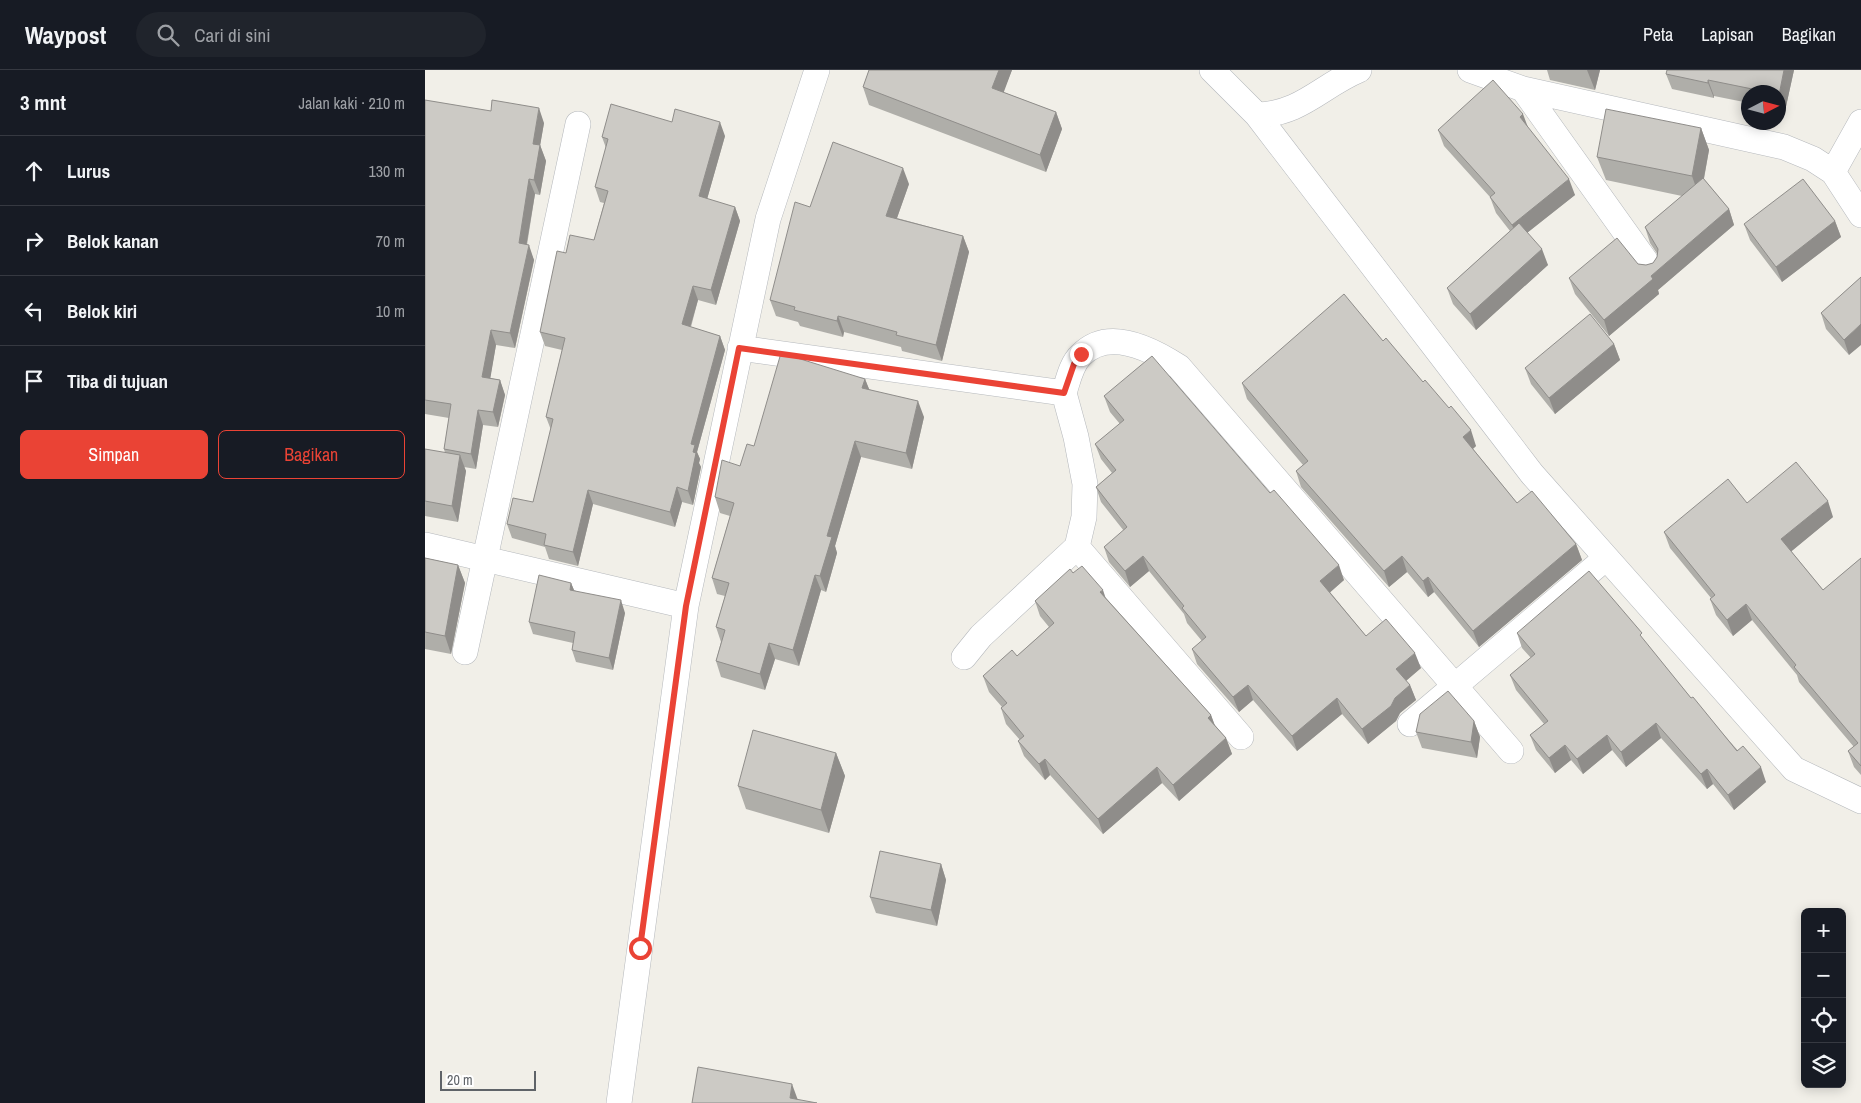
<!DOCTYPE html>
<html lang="id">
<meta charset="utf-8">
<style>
body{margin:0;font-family:"Archivo Narrow",sans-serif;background:#20242c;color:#f1f3f6}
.controls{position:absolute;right:15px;bottom:15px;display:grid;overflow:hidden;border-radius:8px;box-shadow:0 2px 12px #0003}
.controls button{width:45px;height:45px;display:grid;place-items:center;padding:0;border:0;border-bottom:1px solid #363941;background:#171b24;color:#f1f3f6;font:25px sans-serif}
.compass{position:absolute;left:1316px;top:15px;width:45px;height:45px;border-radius:50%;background:#171b24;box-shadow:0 2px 12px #0003;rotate:84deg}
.scale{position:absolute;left:15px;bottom:12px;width:96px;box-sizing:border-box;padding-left:5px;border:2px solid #5f6368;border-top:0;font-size:14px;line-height:18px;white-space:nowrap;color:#5f6368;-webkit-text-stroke:4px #fff;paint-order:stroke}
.stop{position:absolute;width:15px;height:15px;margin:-11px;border:4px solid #ea4335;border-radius:50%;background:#fff}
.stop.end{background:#ea4335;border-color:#fff;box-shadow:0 1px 5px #0008}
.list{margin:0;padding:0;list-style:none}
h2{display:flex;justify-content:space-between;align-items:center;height:65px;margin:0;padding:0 20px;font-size:21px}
h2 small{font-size:16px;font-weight:400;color:#9ea1a6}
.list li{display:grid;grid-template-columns:32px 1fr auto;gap:15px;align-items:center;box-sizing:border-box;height:70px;padding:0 20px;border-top:1px solid #363941}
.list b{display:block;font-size:19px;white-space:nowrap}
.list em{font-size:16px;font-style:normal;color:#9ea1a6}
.actions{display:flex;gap:10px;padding:15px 20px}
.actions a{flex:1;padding:11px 0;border:1px solid #ea4335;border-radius:8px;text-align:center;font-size:18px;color:#ea4335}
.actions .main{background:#ea4335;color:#fff}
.icon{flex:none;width:28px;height:28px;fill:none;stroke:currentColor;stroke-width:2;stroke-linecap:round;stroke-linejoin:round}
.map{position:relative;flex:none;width:1436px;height:1033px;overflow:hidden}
header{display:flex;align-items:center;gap:30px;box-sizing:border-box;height:70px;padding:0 25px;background:#171b24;border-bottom:1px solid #363941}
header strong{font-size:24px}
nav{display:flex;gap:28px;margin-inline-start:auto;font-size:18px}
.search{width:350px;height:45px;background:#20242c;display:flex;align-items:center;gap:12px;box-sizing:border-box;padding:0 18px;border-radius:28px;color:#9ea1a6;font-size:19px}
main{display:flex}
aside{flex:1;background:#171b24}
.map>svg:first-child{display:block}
</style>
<header>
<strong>Waypost</strong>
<div class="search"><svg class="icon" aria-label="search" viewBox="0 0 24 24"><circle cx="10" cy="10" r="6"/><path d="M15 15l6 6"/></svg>Cari di sini</div>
<nav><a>Peta</a><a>Lapisan</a><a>Bagikan</a></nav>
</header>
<main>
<aside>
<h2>3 mnt<small>Jalan kaki · 210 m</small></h2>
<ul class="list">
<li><svg class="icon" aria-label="ahead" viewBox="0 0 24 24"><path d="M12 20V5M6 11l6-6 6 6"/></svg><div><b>Lurus</b></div><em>130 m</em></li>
<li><svg class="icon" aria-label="right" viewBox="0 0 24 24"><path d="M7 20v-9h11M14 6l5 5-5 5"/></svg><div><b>Belok kanan</b></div><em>70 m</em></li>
<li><svg class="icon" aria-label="left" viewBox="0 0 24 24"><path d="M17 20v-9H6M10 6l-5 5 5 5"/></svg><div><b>Belok kiri</b></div><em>10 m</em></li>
<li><svg class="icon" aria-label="arrive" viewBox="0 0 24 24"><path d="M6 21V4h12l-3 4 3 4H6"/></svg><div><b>Tiba di tujuan</b></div></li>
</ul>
<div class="actions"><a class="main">Simpan</a><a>Bagikan</a></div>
</aside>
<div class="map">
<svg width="1436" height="1033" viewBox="0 0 1436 1033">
<rect width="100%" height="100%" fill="#f1efe8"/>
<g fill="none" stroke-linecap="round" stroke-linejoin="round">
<!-- street casing -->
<g stroke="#b5b8bc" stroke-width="26">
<path id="street" d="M787,0L832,45L1107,404L1369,699L1436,731
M1045,0L1098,19L1359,77L1388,89L1408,102L1436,52
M1098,19L1225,197
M832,45C876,44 896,16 934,0
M1408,102L1436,145
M315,278L639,323C643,311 646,294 656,285C684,256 728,280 754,297L1086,681
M0,475L261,536
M652,477L816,667
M40,582L153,54
M539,587L556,566L652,477L659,447L660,414L651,367L639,323
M985,654L1181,488
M194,1033L261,536L343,149L392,0"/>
</g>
<!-- street -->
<use href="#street" stroke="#fff" stroke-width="25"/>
</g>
<!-- wall -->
<path fill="#afaea9" d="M444,0H587L578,22L631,42L637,59L621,102L444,35L438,17Z
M1122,0H1175L1170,20L1125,10Z
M1369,0L1360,41L1354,40V22H1324V33L1289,26V28L1247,19L1241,4Z
M0,30L119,53L115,75L121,91L115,125L110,124L102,175L109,190L90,278L71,275L65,308L75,310L80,325L73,357L58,355L51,399L39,397L41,401L33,452L0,446V379L20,383L19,379L24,348L0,344Z
M247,52L300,66L282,129L310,137L315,151L291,235L273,230L266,257L295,266L300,280L272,382L275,389L274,393L276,397L268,435L257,432L250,457L168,434L153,496L124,489L120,477L87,468L82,454L108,432L126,360L121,347L137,280L120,276L115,262L141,183L169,170L179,133L175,132L170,117L181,78L177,67Z
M1103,58L1150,125L1102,163L1123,195L1051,260L1028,234L1022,218L1085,161L1071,143L1065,127L1019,76L1013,60Z
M1276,58L1284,80L1279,109L1304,139L1309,155L1233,220L1234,224L1184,266L1150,224L1144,208L1213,194L1221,195L1228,193L1232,187L1233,185L1225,173L1220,157L1257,126L1181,110L1172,87Z
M484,114L472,148L538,166L544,182L517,291L477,281L476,277L419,262L418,267L375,256L373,252L351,246L345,230L385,137Z
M1410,151L1416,167L1357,212L1325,170L1319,154Z
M1436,207L1424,285L1401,259L1396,243Z
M958,271L998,312L1051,376L1048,379L1092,433L1151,474L1157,490L1054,577L1009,522L1003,527L982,502L964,517L876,417L871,401L878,395L822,329L817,313Z
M1189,274L1195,290L1130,344L1106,314L1100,298Z
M440,309L444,319L499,347L487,399L436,387L410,476L412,483L401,522L396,520L374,596L350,589L340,620L296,607L291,591L296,572L291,557L300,526L292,524L287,508L305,446L295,443L290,427L315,396L329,376Z
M679,326L919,510L905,522L941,566L996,598L981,611L985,615L991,630L975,643L971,651L943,674L917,644L872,681L828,630L814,642L772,594L767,579L777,571L762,553L759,544L724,501L705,517L684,492L679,477L699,461L676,432L671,417L687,403L676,389L670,374L695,354L685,342Z
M1322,433L1408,447L1366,481L1398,520L1436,488V705L1429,697L1423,681L1429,677L1374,612L1372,605L1327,550L1308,566L1291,545L1285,529L1286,528L1245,478L1239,462Z
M0,488L33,495L40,513L26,584L0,579Z
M648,503L681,528L786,645L789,654L801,668L807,684L754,731L737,713L678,764L625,705L620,710L599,686L593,671L595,670L581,654L576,638L577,637L564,622L558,606L592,586L624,557L615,546L610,531Z
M146,513L149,520L200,543L188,600L151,592L147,580L148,573L108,564L104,552Z
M1092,563L1219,571L1266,628L1341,712L1309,740L1288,714L1282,719L1236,668L1201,697L1187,680L1158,704L1146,690L1130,703L1111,680L1105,665L1119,654L1091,620L1085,605L1106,588L1097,578Z
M1049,651L1055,667L1052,688L997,678L991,662Z
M411,683L420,706L404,763L321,739L313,716Z
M516,794L521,810L512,856L451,843L445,827Z"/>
<!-- shaded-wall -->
<path fill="#8f8d8a" d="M574,0H587L574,35L567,18Z
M1162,0H1175L1170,20Z
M1359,0H1369L1360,41L1354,25Z
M1283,10L1289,26V28L1283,13Z
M114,38L119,53L114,82L115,75L121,91L115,125L109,110L108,74Z
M631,42L637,59L621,102L615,85Z
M1098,44L1104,60L1095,47Z
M295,52L300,66L279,140L274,126Z
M1276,58L1284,80L1275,129L1267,106Z
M478,98L484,114L467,162L461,146Z
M104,109L110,124L99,189L94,173Z
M1144,109L1150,125L1093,170L1087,155Z
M310,137L315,151L291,235L286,220Z
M1304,139L1309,155L1233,220L1234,224L1184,266L1179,250L1226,206Z
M1410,151L1416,167L1357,212L1351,197Z
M538,166L544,182L517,291L511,275Z
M104,175L109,190L90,278L85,263Z
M1117,179L1123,195L1051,260L1045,244Z
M268,216L273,230L262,268L257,254Z
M413,246L419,262L418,267L412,251Z
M1436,254V275L1424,285L1419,270Z
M66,260L71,275L63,322L57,307Z
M295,266L300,280L272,382L275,389L274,393L276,397L268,435L263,421L268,382L266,374Z
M1189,274L1195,290L1130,344L1124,328Z
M440,309L446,324L437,318Z
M75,310L80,325L73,357L68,342Z
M493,331L499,347L487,399L481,383Z
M53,340L58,355L51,399L46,384Z
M1046,360L1051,376L1044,382L1038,367Z
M430,371L436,387L410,476L412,483L401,522L395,506L402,466Z
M35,385L41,401L33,452L27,436Z
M252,417L257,432L250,457L245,442Z
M163,420L168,434L153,496L148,482Z
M1403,431L1408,447L1362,485L1356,469Z
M1151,474L1157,490L1054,577L1048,561Z
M718,486L724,501L705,517L700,501Z
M977,486L982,502L964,517L959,501Z
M33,495L40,513L26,584L20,566Z
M914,495L919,510L901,526L895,511Z
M390,505L396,520L374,596L368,580Z
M1003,507L1009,522L1003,527L998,511Z
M146,513L151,525L145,520Z
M678,520L683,535L675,522Z
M196,530L200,543L188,600L184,588Z
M1321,534L1327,550L1308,566L1302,550Z
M344,573L350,589L340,620L335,604Z
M990,583L996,598L976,615L971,599Z
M823,615L828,630L814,642L808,627Z
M985,615L991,630L975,643L971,651L943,674L937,659L970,628Z
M912,628L917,644L872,681L867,666Z
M786,645L792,661L783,648Z
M1049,651L1055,667L1052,688L1046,672Z
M1231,653L1236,668L1201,697L1196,682Z
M1182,665L1187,680L1158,704L1152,689Z
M801,668L807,684L754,731L748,715Z
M1140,675L1146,690L1130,703L1124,688Z
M411,683L420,706L404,763L396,740Z
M620,689L625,705L620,710L614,694Z
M732,697L737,713L678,764L673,749Z
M1336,697L1341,712L1309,740L1303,725Z
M1282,699L1288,714L1282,719L1276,704Z
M516,794L521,810L512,856L506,840Z
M367,1014L374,1033L365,1028Z"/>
<!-- building -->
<path fill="#cccac5" stroke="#8f8d8a" d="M444,0H574L567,18L631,42L615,85L438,17Z
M1242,0H1359L1354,25V22H1342L1283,10V13L1241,4Z
M1068,10L1098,44L1095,47L1144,109L1087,155L1065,127L1070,123L1013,60Z
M0,30L66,41L67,30L114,38L108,74L115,75L109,110L104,109L94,173L104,175L85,263L66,260L57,307L75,310L68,342L53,340L46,384L19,379L26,334L0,330Z
M186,34L247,52L250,39L295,52L274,126L310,137L286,220L268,216L257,254L295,266L266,374L270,375L268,382L271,383L263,421L252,417L245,442L163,420L148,482L119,475L121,464L82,454L88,428L108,432L128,349L121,347L140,268L115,262L132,181L141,183L145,165L169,170L183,121L170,117L183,69L177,67Z
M1181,39L1276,58L1267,106L1172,87Z
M408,72L478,98L461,146L538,166L511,275L471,265L472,262L413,246L412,251L369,240L370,237L345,230L370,132L385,137Z
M1278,108L1304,139L1226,206L1228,209L1179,250L1144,208L1192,168L1213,194L1221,195L1228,193L1232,187L1233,179L1220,157Z
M1378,109L1410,151L1351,197L1319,154Z
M1094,153L1117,179L1045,244L1022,218Z
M1436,207V254L1419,270L1396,243Z
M919,224L958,271L961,268L998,312L1000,310L1024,338L1026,336L1046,360L1038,367L1092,433L1107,421L1151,474L1048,561L1003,507L998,511L977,486L959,501L871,401L883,391L817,313Z
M1165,244L1189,274L1124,328L1100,298Z
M356,283L440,309L437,318L493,331L481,383L430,371L402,466L407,467L395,506L390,505L368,580L344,573L335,604L291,591L300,560L291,557L304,513L287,508L309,433L290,427L297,390L315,396L322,374L329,376Z
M727,286L845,423L849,420L914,495L895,511L941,566L961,549L990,583L971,599L985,615L970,628L966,636L937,659L912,628L867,666L823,615L808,627L767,579L781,567L757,538L759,536L718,486L700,501L679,477L702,457L671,417L691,400L670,374L699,350L679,326Z
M0,379L35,385L27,436L0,431Z
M1371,392L1403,431L1356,469L1398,520L1436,488V696L1423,681L1433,673L1369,597L1371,595L1321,534L1302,550L1285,529L1290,525L1239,462L1303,409L1322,433Z
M0,488L33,495L20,566L0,562Z
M657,496L678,520L675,522L786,645L783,648L801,668L748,715L732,697L673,749L620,689L614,694L593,671L599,666L576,638L582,633L558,606L587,580L592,586L629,553L610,531L645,499L648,503Z
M1164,501L1217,563L1215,565L1266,628L1268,627L1312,681L1318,676L1336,697L1303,725L1282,699L1276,704L1231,653L1196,682L1182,665L1152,689L1140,675L1124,688L1105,665L1123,651L1085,605L1110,584L1092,563Z
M114,505L146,513L145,520L196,530L184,588L147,580L150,562L104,552Z
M1023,621L1049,651L1046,672L991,662L995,644Z
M328,660L411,683L396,740L313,716Z
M455,781L516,794L506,840L445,827Z
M273,997L367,1014L365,1028L392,1033H267Z"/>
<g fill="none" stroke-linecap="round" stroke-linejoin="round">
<!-- route -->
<path stroke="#ea4335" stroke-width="6" d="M215,878L261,536L314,278L639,323L649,294L656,284"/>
</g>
</svg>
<div class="controls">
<button>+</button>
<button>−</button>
<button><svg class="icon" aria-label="locate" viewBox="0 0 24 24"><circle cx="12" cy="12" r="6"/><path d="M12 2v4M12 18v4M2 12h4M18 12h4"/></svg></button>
<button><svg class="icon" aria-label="layers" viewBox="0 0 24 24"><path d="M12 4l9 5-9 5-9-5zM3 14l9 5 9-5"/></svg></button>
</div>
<svg class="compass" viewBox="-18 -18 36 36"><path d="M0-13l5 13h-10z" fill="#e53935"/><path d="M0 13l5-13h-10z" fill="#9ea1a6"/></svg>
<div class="scale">20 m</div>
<div class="stop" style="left:215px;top:878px"></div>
<div class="stop end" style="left:656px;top:284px"></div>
</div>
</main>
